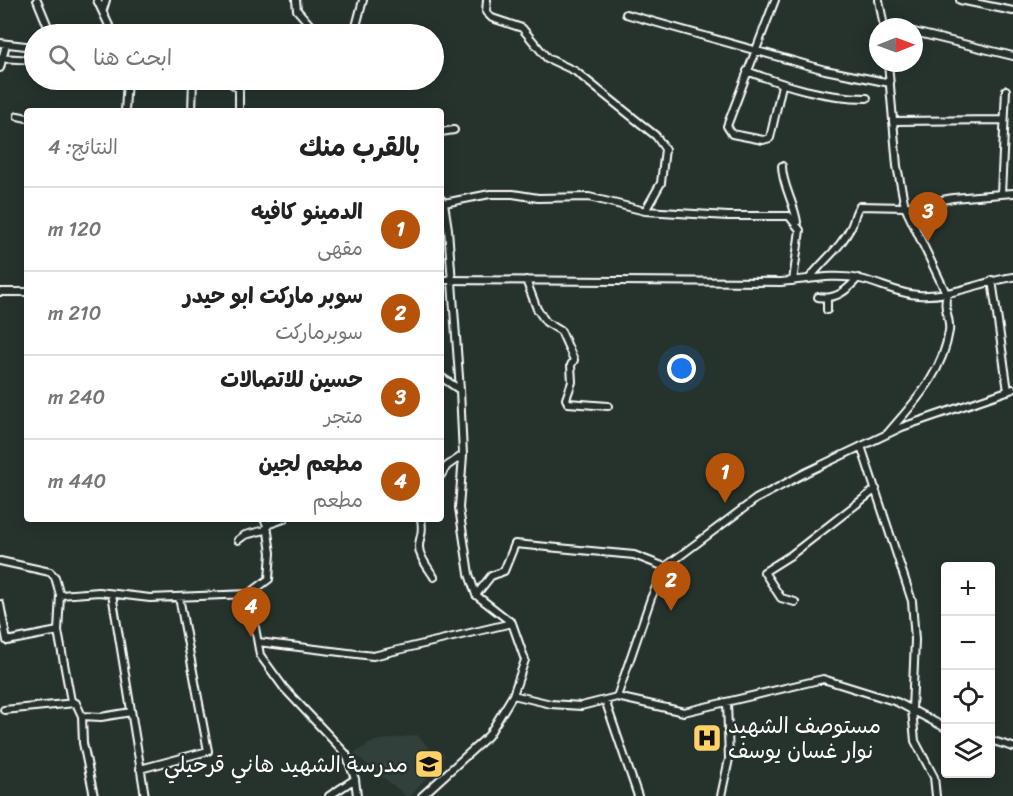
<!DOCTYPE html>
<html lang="ar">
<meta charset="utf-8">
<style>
body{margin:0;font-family:Sriracha,"Playpen Sans Arabic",sans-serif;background:#f2f2f2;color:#222;direction:rtl}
.controls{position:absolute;right:18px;bottom:18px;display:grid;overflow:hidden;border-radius:6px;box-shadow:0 3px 15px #0003}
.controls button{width:54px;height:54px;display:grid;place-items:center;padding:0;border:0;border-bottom:2px solid #e0e0e0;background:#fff;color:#222;font:30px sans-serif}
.compass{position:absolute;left:869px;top:18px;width:54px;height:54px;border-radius:50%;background:#fff;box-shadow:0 3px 15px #0003;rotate:89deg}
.you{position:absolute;left:682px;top:369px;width:21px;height:21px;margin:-15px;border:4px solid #fff;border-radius:50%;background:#1a73e8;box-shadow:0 0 0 9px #1a73e833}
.badge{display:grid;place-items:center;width:39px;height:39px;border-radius:50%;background:#b45309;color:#fff;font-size:20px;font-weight:700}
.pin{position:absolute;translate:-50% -50px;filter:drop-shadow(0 2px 3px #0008)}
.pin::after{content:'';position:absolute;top:32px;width:21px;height:18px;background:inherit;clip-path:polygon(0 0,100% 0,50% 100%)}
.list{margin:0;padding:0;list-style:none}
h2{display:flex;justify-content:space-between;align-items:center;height:78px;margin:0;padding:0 24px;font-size:26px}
h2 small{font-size:20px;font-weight:400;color:#767676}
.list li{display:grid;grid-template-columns:39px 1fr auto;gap:18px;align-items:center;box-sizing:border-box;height:84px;padding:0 24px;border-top:2px solid #e0e0e0}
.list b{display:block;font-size:22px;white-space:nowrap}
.list p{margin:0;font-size:20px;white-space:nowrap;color:#767676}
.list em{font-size:20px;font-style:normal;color:#767676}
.icon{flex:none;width:33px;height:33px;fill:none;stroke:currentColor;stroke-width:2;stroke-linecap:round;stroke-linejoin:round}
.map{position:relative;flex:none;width:1013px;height:796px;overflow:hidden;direction:ltr}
.search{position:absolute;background:#fff;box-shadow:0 3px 15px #0003;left:24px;top:24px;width:420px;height:66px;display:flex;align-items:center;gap:15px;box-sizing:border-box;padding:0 21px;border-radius:33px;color:#767676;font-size:22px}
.panel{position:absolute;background:#fff;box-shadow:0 3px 15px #0003;left:24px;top:108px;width:420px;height:414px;border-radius:6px;direction:rtl}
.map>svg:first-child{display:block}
</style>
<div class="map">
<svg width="1013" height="796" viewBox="0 0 1013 796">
<rect width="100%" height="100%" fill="#26332d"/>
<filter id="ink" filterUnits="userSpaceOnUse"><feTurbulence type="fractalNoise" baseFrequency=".0167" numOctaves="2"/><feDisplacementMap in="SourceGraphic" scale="12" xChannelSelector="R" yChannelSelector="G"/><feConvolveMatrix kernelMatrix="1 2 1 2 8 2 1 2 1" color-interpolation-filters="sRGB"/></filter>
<g filter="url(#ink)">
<!-- built -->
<path fill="#333f3a" d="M417,735L433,752L440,750L445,756L411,796H406L354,753L375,741Z"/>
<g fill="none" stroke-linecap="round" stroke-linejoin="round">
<!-- street casing -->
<g stroke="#fff" stroke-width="10">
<path id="street" d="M37,0L51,34
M97,0L113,34
M296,0L297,10L318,34
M487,0L486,12L492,18L522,28L547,58L575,71L656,136L665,149L661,183L645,211
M775,0L727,126L732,134L763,140L770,138L782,85
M879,0L884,27
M960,0L1013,11
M103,10L106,0
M626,14L825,70L890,83
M111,31L125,34
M914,32L1013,56
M354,34L363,0
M0,43L34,47
M0,58L34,60
M0,68L6,44
M747,71C786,86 824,98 867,98
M227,80L239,89V111
M125,111L127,80
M192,111L193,80
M18,116L27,118
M894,121L1004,120
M441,132L454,130
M782,166C782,185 794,202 797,222
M1001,194L1006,90
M441,199L444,203L448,229L460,390
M444,203L490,194H513L538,198L589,197L645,211L728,216H789L800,230L793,281
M809,279C823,260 840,249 851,227C855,220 854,212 860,206L905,207L953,198L1013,193
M441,280L781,282C807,280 834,273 860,279C879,283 899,294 918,295C952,297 980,282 1013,277
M526,280L537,309L546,322L561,331L574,360L571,365L572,382L566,399L568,403L608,406
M992,280L1008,391
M0,292H27
M818,297C836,300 846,291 858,278
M827,310V298
M441,377L460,390L463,455L459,508L469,574L476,595
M888,433C915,401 942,375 949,331C951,319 942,307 947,295L905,207L897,166L888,63
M861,446L912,601L915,640L912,710L915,741L934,777L936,796
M441,475L447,466L463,455
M421,519C424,537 419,535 419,547C419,557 429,569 434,577
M238,540L245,535L265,530L267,525L264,519
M0,561L50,572L55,577L60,595L99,592L150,598L249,594L269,579L271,553L267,525L284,519
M112,594L145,796
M249,594L260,655L284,688L346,754L355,779L357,796
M60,595L58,631L71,701L76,703L82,716L83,743L94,796
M795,602L781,598L764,572L791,555L876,489
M0,604L7,641L58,631
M258,642L373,656L512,623
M513,695L551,704L581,706L617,697L684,712L823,679L897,702L946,728
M617,697L651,598L665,567L756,499L807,472L902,427L1013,389
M605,700L638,796
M4,710L75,703
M82,716L101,717L131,712
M990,740L1013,747
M140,769L208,751L179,597
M329,796L355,779
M422,796L488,736L513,695L525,660L512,623L476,595L491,576L504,571L515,544L634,555L665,567
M721,796L729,759L727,702"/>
</g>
<!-- street -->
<use href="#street" stroke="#26332d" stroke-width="6"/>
</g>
</g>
<!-- icons -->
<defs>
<g id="hospital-square" transform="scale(1.5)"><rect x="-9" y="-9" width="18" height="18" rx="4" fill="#ffd166" stroke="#26332d"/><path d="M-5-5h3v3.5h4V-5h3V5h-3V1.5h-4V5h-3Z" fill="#111"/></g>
<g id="school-square" transform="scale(1.5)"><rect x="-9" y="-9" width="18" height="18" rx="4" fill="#ffd166" stroke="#26332d"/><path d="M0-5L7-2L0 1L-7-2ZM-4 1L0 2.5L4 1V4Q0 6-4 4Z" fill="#111"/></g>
</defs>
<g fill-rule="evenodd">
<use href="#hospital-square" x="707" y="738"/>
<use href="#school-square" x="429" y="764"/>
</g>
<g text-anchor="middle" stroke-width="5" stroke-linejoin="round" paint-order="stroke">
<!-- poi labels -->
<g font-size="22" fill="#fff" stroke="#26332d" text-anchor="start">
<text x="728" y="733">مستوصف الشهيد<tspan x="728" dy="25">نوار غسان يوسف</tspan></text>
<text x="408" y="772" text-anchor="end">مدرسة الشهيد هاني قرحيلي</text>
</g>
</g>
</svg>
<div class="controls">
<button>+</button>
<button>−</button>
<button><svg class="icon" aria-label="locate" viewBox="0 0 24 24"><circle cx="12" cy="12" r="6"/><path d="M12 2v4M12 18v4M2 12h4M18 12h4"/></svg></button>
<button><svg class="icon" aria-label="layers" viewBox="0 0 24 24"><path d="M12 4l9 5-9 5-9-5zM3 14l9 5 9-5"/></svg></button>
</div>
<svg class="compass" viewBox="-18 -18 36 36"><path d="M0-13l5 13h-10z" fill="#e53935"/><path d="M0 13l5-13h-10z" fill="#767676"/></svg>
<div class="you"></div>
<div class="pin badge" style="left:725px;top:503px">1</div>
<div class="pin badge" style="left:671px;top:611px">2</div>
<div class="pin badge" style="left:928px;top:242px">3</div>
<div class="pin badge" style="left:251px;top:637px">4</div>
<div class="search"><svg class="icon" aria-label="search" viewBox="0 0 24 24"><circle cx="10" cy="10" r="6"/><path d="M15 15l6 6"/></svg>ابحث هنا</div>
<section class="panel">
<h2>بالقرب منك<small>النتائج: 4</small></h2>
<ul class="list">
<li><span class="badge">1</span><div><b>الدمينو كافيه</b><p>مقهى</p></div><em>120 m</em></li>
<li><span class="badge">2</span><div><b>سوبر ماركت ابو حيدر</b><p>سوبرماركت</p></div><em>210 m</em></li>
<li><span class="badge">3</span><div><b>حسين للاتصالات</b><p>متجر</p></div><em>240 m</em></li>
<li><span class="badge">4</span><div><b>مطعم لجين</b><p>مطعم</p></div><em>440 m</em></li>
</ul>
</section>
</div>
